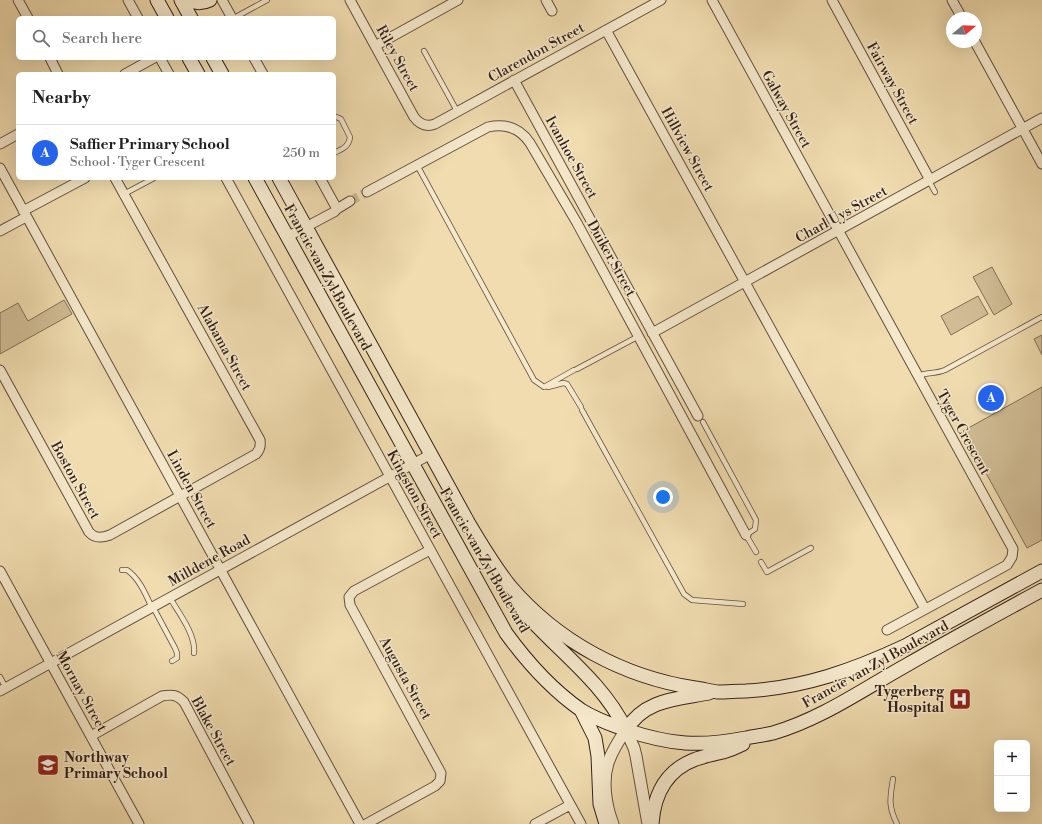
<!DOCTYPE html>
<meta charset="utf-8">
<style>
body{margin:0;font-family:"Libre Bodoni",serif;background:#f6f6f6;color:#202124}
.controls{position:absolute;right:12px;bottom:12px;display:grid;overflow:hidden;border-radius:6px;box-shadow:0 4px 16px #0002}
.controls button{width:36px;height:36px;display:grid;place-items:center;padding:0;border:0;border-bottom:1px solid #e0e0e0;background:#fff;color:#202124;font:20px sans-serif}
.compass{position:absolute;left:946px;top:12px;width:36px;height:36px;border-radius:50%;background:#fff;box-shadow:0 4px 16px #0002;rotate:71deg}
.you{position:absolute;left:663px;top:497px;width:14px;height:14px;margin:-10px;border:3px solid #fff;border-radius:50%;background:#1a73e8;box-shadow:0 0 0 6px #1a73e833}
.badge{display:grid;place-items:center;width:26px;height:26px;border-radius:50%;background:#2563eb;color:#fff;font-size:13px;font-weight:700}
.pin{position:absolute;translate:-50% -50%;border:2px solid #fff;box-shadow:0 1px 4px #0006}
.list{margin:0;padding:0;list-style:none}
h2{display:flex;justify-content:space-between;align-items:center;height:52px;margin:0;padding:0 16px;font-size:17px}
h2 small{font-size:13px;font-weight:400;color:#757577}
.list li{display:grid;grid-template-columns:26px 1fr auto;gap:12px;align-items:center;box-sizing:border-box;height:56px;padding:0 16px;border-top:1px solid #e0e0e0}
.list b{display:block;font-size:15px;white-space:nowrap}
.list p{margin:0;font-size:13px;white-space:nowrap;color:#757577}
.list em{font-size:13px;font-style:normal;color:#757577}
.icon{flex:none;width:22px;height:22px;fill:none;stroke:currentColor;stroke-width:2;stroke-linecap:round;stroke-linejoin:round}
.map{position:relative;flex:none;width:1042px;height:824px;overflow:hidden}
.search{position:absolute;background:#fff;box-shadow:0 4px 16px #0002;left:16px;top:16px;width:320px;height:44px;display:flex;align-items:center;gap:10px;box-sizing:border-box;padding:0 14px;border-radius:6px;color:#757577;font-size:15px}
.panel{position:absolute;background:#fff;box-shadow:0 4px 16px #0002;left:16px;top:72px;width:320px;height:108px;border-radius:6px}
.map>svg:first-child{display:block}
</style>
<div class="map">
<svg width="1042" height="824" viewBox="0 0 1042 824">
<rect width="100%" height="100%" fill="#f0dcaf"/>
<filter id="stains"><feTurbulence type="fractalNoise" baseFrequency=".005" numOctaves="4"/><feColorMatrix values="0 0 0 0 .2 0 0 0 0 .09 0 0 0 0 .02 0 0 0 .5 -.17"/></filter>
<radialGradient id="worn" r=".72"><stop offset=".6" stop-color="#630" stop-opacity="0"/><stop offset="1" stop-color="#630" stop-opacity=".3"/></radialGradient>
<!-- green -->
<path fill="#d0bc95" stroke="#826e56" d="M992,267L1012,304L994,315L973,277Z
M978,296L988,314L951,335L941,316Z
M64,300L72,314L0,354V313L18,303L28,321Z
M1042,335V355L1034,339Z
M1042,387V540L1027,548L963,431Z"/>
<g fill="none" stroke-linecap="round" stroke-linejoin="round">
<!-- minor-tunnel -->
<path stroke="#cab691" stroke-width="9" stroke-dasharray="9 4.5" stroke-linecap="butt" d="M350,201L367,192"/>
<!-- service casing -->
<g stroke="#634f3e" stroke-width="6">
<path id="service" d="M234,18L267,0
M424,51L457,111
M334,116L341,119L350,137C349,147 342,149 334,153
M417,165L534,380L544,387L574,370
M929,181L935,192
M124,194L154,178
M577,369L639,336
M918,376C927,372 936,374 945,370L1042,317
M548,387L563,383L567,384L581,407
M582,410L684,594L692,600L743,604
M703,422L756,520L755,529L746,535L756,552
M761,562L767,572L811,548
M122,570H127C139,578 146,595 152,608
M170,598C179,613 196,635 194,653
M153,607L175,648L177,653V658L172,661
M0,677L6,688
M893,779C890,798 888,806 897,824"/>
</g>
<!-- minor casing -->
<g stroke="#634f3e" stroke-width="11">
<path id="minor" d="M18,0L28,18
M128,0L138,18
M222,0L232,18
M350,0L414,117C420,125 427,127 435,124L661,0
M546,0L552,11
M712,0L1013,549L1012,557L1007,565L887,630
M832,0L930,180
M952,0L962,18
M606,30L925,609
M975,42L1042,164
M375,46L458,0
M50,58L58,74
M160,58L169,74
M254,58L263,74
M125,74L154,58
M514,80L698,416
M0,144L18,134
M0,168L360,824
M226,178L581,824
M320,178L337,209
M367,192L488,127C506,123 520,128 530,143L577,223L746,535
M23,211L85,178
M0,231L26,217
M287,237L334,212L337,209L350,201
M652,333L1042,118
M0,370L89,532C95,539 102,538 110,535L256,454C260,450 261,446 260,440L115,178
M0,571L139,824
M0,691L431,454
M91,736L162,696C173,694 177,695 184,702L249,824
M366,824L435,786L440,781L441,773L350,605L349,597L354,591L430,550
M535,824L570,805"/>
</g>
<!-- tertiary casing -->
<g stroke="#634f3e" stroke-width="13">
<path id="tertiary" d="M626,730L634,748L636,756L648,824
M613,824C606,806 602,782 608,763C612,751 619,740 626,730"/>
</g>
<!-- secondary casing -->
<g stroke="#342018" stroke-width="15">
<path id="secondary" d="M157,0L167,18
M181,0L191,18
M188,0C196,4 202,4 210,0
M189,58L198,74
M213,58L222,74
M255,178L506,633C527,662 551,689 581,710C595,719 610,724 626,730C671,745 699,747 746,738C755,736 765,735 773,733C821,719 862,690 905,666C950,640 996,615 1042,590
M279,178L468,522C481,544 494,566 510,586C557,641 623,677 695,688C702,689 711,691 718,692C727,692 737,691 746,691C803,688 854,670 905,646L1042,571
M516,603C551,646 601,678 626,730
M581,710L595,738L598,756L600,804L606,824
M626,730C645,699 677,699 709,693
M652,824C654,794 666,770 696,759C705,756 714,754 723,752C730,750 737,747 743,744"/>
</g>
<!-- service -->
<use href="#service" stroke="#f5e8cb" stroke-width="4.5"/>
<!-- minor -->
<use href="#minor" stroke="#f5e8cb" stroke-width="9"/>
<!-- tertiary -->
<use href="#tertiary" stroke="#f5e8cb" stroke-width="11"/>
<!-- secondary -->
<use href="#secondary" stroke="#f5e8cb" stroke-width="13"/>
</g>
<!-- icons -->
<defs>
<g id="hospital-square" transform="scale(1.15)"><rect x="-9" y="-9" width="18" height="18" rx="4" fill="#8f2418" stroke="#f5e8cb"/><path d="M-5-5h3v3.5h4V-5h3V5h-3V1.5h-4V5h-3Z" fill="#fff"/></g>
<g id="school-square" transform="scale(1.15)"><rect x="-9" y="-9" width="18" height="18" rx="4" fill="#8f2418" stroke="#f5e8cb"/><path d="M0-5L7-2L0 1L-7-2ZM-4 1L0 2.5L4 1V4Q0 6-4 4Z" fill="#fff"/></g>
</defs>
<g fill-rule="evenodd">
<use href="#hospital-square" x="960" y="699"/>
<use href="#school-square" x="48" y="765"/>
</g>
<g text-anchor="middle" stroke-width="3" stroke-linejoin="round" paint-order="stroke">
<!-- street labels -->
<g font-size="14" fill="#342018" stroke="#f5e8cb">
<text transform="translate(536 52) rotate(-29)" y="5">Clarendon Street</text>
<text transform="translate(398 58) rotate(61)" y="5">Riley Street</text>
<text transform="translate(893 83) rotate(61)" y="5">Fairway Street</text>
<text transform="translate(787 109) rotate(61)" y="5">Galway Street</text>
<text transform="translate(688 149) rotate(61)" y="5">Hillview Street</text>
<text transform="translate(572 157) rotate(61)" y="5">Ivanhoe Street</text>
<text transform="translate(841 214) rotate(-29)" y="5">Charl Uys Street</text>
<text transform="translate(612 258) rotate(61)" y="5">Duiker Street</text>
<text transform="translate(328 277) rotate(61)" y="5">Francie van Zyl Boulevard</text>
<text transform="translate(225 347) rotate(61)" y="5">Alabama Street</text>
<text transform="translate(964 432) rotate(61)" y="5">Tyger Crescent</text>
<text transform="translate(76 480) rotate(61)" y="5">Boston Street</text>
<text transform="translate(192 489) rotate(61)" y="5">Linden Street</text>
<text transform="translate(415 494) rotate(61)" y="5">Kingston Street</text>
<text transform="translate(209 560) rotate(-29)" y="5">Milldene Road</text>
<text transform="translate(485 560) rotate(60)" y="5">Francie van Zyl Boulevard</text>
<text transform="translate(875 664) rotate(-29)" y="5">Francie van Zyl Boulevard</text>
<text transform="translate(406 678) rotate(61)" y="5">Augusta Street</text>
<text transform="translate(82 691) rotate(61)" y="5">Mornay Street</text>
<text transform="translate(214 731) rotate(61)" y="5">Blake Street</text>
</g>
<!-- poi labels -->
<g font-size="14" font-weight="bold" fill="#342018" stroke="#f5e8cb" text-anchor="end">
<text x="944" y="696">Tygerberg<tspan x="944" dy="16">Hospital</tspan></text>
<text x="64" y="762" text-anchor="start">Northway<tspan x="64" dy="16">Primary School</tspan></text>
</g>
</g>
<rect width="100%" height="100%" filter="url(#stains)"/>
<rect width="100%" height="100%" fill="url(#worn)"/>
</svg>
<div class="controls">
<button>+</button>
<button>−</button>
</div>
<svg class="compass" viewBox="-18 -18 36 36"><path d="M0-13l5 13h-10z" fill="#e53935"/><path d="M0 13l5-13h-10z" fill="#757577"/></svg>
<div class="you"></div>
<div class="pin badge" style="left:991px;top:398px">A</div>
<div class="search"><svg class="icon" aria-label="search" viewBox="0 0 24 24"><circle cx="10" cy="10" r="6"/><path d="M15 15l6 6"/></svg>Search here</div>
<section class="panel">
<h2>Nearby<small></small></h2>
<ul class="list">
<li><span class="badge">A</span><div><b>Saffier Primary School</b><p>School · Tyger Crescent</p></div><em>250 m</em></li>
</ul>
</section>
</div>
